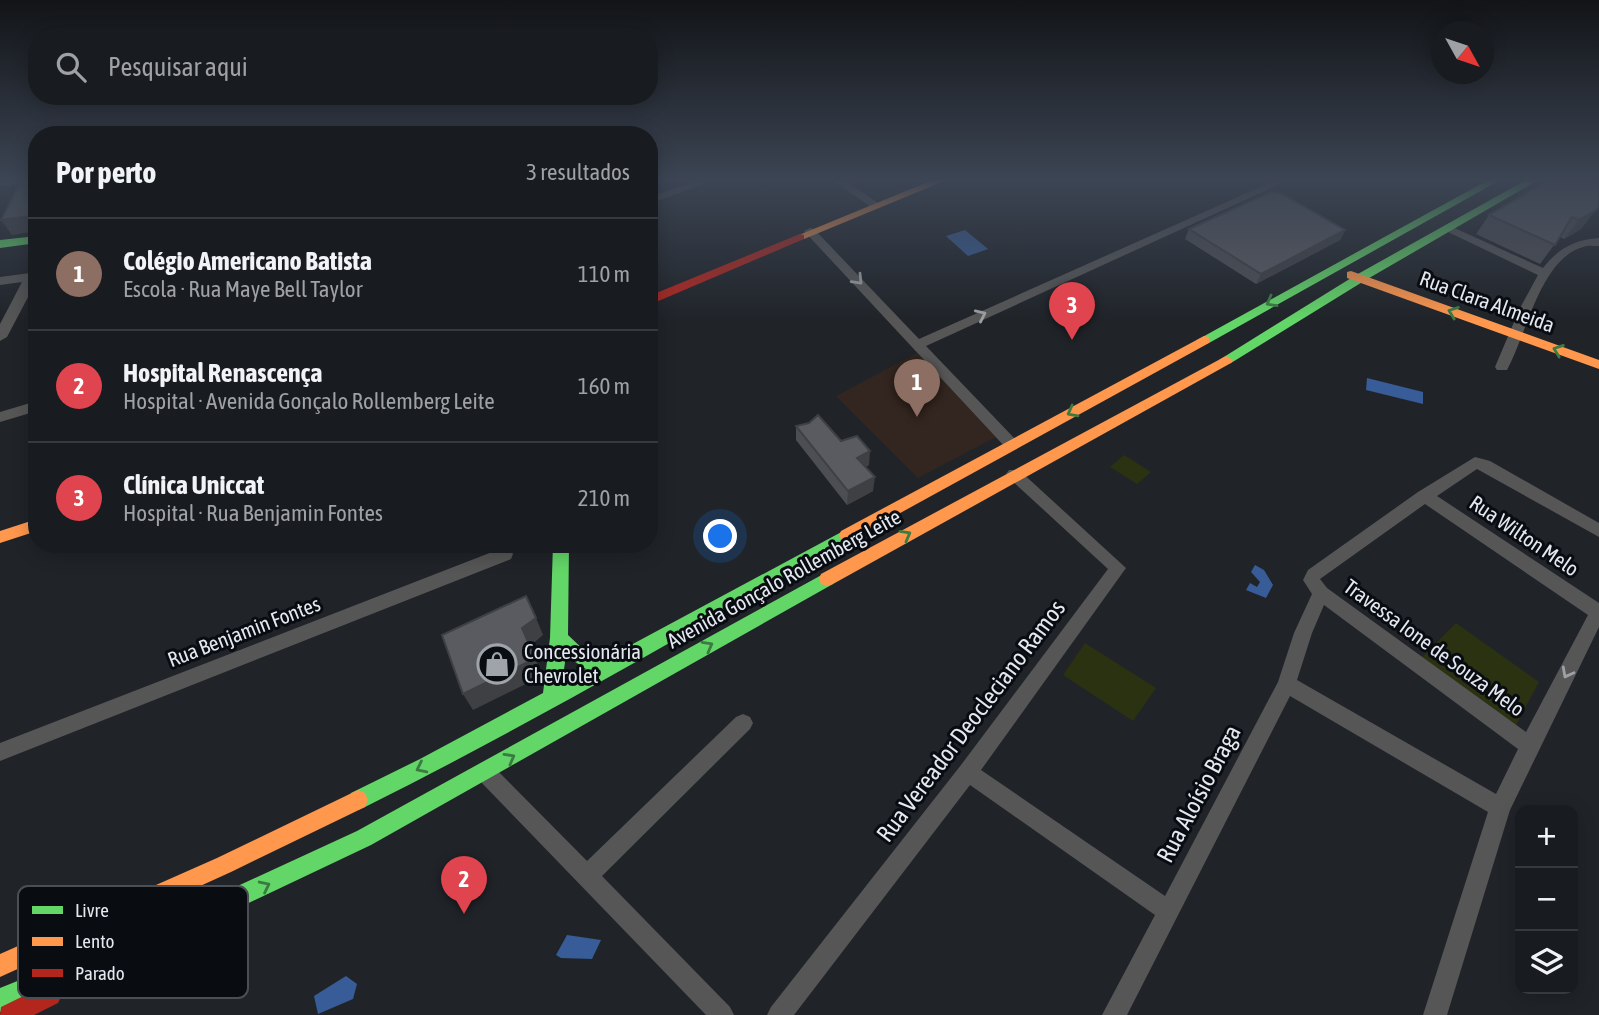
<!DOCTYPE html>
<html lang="pt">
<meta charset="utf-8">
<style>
body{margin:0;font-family:"Asap Condensed",sans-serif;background:#25282c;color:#f1f3f6}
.controls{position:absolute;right:21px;bottom:21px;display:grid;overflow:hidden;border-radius:14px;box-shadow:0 4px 18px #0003}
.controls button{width:63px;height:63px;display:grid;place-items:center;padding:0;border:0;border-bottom:2px solid #36393d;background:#181b1f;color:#f1f3f6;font:35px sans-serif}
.compass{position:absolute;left:1431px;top:21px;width:63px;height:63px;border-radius:50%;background:#181b1f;box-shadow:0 4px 18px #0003;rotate:130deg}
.you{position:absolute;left:721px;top:537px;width:24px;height:24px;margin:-18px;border:5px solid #fff;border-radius:50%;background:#1a73e8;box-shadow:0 0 0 10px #1a73e833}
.badge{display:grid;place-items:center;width:46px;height:46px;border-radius:50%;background:#0f766e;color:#fff;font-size:23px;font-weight:700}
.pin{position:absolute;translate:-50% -58px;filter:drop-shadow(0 2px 4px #0008)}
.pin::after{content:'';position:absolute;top:37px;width:24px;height:21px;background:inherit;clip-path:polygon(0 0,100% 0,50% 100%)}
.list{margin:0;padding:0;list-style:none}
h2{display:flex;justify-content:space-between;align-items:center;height:91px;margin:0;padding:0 28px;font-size:30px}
h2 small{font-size:23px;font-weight:400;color:#9fa1a4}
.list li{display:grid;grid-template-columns:46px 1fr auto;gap:21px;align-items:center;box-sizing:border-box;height:112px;padding:0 28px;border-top:2px solid #36393d}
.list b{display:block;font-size:26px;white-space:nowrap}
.list p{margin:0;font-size:23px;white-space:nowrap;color:#9fa1a4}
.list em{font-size:23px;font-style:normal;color:#9fa1a4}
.icon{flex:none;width:38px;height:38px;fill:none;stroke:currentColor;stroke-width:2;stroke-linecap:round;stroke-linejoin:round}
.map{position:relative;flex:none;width:1599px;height:1015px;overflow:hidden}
.search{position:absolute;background:#181b1f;box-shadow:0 4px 18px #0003;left:28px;top:28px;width:630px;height:77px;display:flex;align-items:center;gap:18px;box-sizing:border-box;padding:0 24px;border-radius:28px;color:#9fa1a4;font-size:26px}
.panel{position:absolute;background:#181b1f;box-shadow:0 4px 18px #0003;left:28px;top:126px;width:630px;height:427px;border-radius:28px}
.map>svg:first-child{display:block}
</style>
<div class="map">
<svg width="1599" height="1015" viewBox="0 0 1599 1015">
<rect width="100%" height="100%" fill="#202429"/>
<!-- industrial -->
<path fill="#33251f" d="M917,353L996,437L918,478L836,396Z"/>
<!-- green -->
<path fill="#2a3211" d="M1124,455L1151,472L1137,484L1110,467Z
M1456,623L1539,682L1515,727L1422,657Z
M1085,643L1156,688L1133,721L1063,675Z"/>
<!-- water -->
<path fill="#375c97" d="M965,230L988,249L968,256L946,236Z
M1367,378L1423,392V404L1366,390Z
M1255,565L1264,570L1273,585L1266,598L1246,590L1250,583L1257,587L1260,582L1251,572Z
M567,935L601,940L592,959L561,958L556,955Z
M346,976L357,984L353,999L318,1014L314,996Z"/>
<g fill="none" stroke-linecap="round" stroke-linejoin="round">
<!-- street -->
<path fill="#565656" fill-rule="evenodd" d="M37,179L35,182L0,186V180Z
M703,179H717L649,204V197Z
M831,179H843L881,205L871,207Z
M1278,179H1291L926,346L1016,440L1018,444L1011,449L1006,448L804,231L810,228L814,229L919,339Z
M1450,226L1543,268C1559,248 1574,240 1599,238V246C1594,246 1587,245 1583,247C1540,259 1526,336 1507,370H1497L1495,367L1520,308L1538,275L1446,231L1444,229Z
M37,272V280L7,337L0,341V324L22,282L0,285V277Z
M37,401V411L0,422V412Z
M1475,457L1490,461L1599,523V537L1477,469L1437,496L1599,603V627L1510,810L1447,1015H1423L1488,812L1290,696L1127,1015H1102L1155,915L970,785L794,1015H767L771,1007L961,765L1108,569L1009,478L1006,474L1009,470H1019L1126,568L981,770L1165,896L1278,682L1294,633L1312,594L1303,580L1308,570L1418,492ZM1425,504L1588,615L1526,732L1327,588L1320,579ZM1324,605L1518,749L1496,794L1297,680L1312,633Z
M505,547L511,549L513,554L511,559L0,761V743Z
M743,714L750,717L753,723L750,729L602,876L730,1007L734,1015H706L478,779L475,772L478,765L485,763L492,765L587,861L736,717Z"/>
<!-- fast -->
<path fill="#63d668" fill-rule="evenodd" d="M1490,179H1502L1209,343L1204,344L1197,340Z
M1528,179H1540L1364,281L1231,363L1226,364L1219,360L1356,275Z
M37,236V243L0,248V240Z
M847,529L853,531L855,535L853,539C690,630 532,724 365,807L358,810L351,807L348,800L351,793L420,759L543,693L550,638L553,544H569L568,635L586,652L603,660ZM566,656L586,669L562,682Z
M827,572L833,574L835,579L833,584L371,845L141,954L0,1012V988L127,937L357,831Z"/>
<!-- slow -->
<path fill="#ff974d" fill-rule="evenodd" d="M935,179H949L804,239H796L794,237Z
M1351,271L1599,360V369L1347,278V272Z
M1204,336L1209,337V343L853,539H841L839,535L841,531Z
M1226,356L1233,360L1231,363L833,584L827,586L821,584L819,579L821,574Z
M37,519V531L0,543V531Z
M358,790L365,793L368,800L365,807L231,872L0,977V954L217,858Z"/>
<!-- jam -->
<path fill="#b3261e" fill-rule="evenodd" d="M800,234L804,235V239L649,305V296Z
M50,983L58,987L62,995L58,1003L34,1015H0L1,1007Z"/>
</g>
<!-- wall -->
<path fill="#4d4e53" d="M1585,179L1581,229L1564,239L1560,237L1540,264L1476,234L1489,215Z
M1189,229L1345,230L1340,240L1256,284L1185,239Z
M796,426L841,441L869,465L865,467L873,491L847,505L796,440Z"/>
<!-- shaded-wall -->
<path fill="#3f4044" d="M1596,210L1581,229L1564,239L1579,220Z
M37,215V231L12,235L1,220Z
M1345,230L1340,240L1256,284L1261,274Z
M870,451L869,465L856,472L857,458Z
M875,477L873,491L847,505L848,491Z
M536,618L543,635L530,646L539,668L538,678L473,710L463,694L522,628Z"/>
<!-- building -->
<path fill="#5a5b61" stroke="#3f4044" stroke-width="2" d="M22,179H37V215L1,220Z
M1551,179H1585L1599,184V206L1596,210L1579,220L1572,217L1555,245L1489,215Z
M1271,192L1282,194L1345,230L1261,274L1189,229Z
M818,415L841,441L857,436L870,451L857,458L875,477L848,491L796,426L809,423Z
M526,596L536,618L522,628L532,651L530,661L463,694L442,635Z"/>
<!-- one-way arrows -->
<defs><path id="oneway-chevron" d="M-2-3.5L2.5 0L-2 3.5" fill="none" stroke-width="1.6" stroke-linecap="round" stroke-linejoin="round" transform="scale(1.75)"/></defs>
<g stroke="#9da0a4">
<use href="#oneway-chevron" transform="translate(858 280) rotate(46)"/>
<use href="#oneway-chevron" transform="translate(981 315) rotate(-25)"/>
<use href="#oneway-chevron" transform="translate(1567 673) rotate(118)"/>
</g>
<g stroke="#3a7b41">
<use href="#oneway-chevron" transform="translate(1271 302) rotate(151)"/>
<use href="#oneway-chevron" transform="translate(1453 312) rotate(-160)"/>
<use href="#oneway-chevron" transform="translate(1558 350) rotate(-160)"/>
<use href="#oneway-chevron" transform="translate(1072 412) rotate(152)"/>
<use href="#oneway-chevron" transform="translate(906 535) rotate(-29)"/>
<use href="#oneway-chevron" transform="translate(708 646) rotate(-29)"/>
<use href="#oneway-chevron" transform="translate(510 758) rotate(-29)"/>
<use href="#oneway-chevron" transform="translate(421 768) rotate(154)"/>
<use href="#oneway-chevron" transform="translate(265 886) rotate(-26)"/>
</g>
<!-- sky -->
<linearGradient id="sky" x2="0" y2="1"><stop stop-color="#121417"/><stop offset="0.56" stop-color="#3c4554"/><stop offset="1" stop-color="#3c4554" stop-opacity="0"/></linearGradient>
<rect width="1599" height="321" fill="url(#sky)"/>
<!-- icons -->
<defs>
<g id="shop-ring" transform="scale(2.0125)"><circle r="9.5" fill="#090c11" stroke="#9fa4ab" stroke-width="1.5"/><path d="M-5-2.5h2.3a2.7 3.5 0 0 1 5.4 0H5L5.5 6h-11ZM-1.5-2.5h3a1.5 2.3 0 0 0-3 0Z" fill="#9fa4ab"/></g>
</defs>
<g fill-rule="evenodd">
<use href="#shop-ring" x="497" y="664"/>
</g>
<g text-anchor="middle" stroke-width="6" stroke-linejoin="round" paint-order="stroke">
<!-- street labels -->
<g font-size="21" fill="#e4e9f1" stroke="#090c11">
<text transform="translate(1487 302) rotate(20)" y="7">Rua Clara Almeida</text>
<text transform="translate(1524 536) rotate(34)" y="7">Rua Wilton Melo</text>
<text transform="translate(784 579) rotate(-29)" y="7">Avenida Gonçalo Rollemberg Leite</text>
<text transform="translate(244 632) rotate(-21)" y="7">Rua Benjamin Fontes</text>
<text transform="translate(1434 648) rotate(36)" y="7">Travessa Ione de Souza Melo</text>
</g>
<!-- poi labels -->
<g font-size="21" fill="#e4e9f1" stroke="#090c11" text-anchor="start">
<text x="524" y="659">Concessionária<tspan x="524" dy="24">Chevrolet</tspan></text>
</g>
<!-- near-street labels -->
<g font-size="24" fill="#e4e9f1" stroke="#090c11">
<text transform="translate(971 721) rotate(-53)" y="8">Rua Vereador Deocleciano Ramos</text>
<text transform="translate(1199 794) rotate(-62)" y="8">Rua Aloísio Braga</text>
</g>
</g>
<!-- legend -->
<rect x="18" y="886" width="230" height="112" rx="10" fill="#090c11" stroke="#4b4e54" stroke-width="2"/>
<rect x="32" y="906" width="31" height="8" fill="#63d668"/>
<rect x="32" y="937" width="31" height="9" fill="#ff974d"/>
<rect x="32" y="969" width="31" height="8" fill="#b3261e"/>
<g font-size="19" fill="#e4e9f1">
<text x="75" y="917">Livre</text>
<text x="75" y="948">Lento</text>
<text x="75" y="980">Parado</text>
</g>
</svg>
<div class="controls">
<button>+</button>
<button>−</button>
<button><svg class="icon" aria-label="layers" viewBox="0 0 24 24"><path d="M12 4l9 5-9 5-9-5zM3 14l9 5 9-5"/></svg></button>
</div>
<svg class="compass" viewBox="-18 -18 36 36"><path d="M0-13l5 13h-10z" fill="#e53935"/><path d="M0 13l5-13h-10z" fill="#9fa1a4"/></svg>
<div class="you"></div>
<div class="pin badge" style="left:917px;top:417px;background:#8d6e63">1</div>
<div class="pin badge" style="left:464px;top:914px;background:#e0444e">2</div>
<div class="pin badge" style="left:1072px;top:340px;background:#e0444e">3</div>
<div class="search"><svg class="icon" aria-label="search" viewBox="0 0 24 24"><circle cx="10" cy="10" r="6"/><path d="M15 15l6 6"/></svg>Pesquisar aqui</div>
<section class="panel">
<h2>Por perto<small>3 resultados</small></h2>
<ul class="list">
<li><span class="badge" style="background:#8d6e63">1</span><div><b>Colégio Americano Batista</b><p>Escola · Rua Maye Bell Taylor</p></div><em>110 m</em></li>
<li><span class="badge" style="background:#e0444e">2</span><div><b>Hospital Renascença</b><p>Hospital · Avenida Gonçalo Rollemberg Leite</p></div><em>160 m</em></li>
<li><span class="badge" style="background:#e0444e">3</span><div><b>Clínica Uniccat</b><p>Hospital · Rua Benjamin Fontes</p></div><em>210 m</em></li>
</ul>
</section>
</div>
